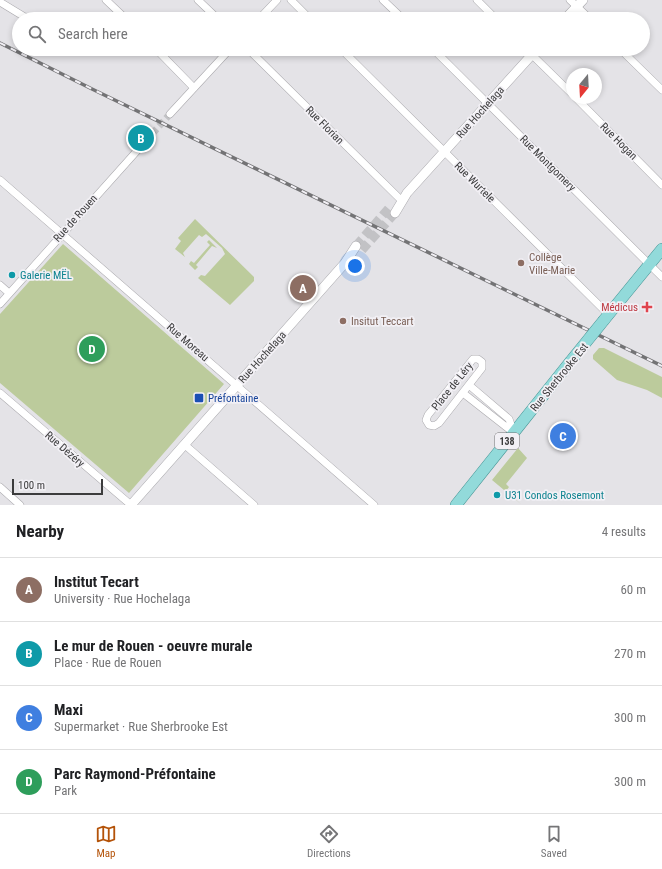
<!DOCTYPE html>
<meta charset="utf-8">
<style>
body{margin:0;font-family:"Roboto Condensed",sans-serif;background:#f2f2f2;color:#202124}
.compass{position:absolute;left:566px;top:68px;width:36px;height:36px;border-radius:50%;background:#fff;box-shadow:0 2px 6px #0003;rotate:198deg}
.scale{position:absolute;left:12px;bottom:10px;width:91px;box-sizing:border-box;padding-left:4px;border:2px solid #3c3c3d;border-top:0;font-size:11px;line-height:14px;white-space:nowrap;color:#3c3c3d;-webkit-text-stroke:3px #f2f0f5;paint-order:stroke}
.you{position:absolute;left:355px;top:266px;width:14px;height:14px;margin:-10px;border:3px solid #fff;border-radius:50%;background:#1a73e8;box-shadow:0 0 0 6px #1a73e833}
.badge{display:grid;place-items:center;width:26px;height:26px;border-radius:50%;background:#b45309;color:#fff;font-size:13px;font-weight:700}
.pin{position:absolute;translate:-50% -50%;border:2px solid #fff;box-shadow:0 1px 4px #0006}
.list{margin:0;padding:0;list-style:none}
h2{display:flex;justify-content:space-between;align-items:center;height:52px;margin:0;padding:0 16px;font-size:17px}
h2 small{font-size:13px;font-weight:400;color:#757577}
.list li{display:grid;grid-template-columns:26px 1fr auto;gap:12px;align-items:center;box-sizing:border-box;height:64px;padding:0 16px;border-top:1px solid #e0e0e0}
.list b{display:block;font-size:15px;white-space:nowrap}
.list p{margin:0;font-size:13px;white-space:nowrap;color:#757577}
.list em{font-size:13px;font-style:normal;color:#757577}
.icon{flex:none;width:22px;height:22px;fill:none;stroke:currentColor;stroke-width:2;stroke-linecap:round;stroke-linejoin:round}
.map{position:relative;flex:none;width:662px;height:505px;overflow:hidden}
.search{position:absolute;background:#fff;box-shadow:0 2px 6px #0003;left:12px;right:12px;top:12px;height:44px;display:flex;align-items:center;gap:10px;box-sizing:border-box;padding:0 14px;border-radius:22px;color:#757577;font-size:15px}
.sheet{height:308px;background:#fff}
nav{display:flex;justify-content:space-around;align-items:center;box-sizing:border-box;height:56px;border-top:1px solid #e0e0e0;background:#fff;font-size:11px;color:#757577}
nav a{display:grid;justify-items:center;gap:2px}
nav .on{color:#b45309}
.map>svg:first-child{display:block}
</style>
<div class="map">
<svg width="662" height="505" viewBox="0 0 662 505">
<rect width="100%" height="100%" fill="#e4e3e7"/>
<!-- green -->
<path fill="#bccb9c" d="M195,219L254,277V281L230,305L198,278L201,275L205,276L225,254L222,248L206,234L202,237L199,235L183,253L185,257L175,249L181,241L178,238Z
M209,240L217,248L212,246L196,265L198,267L195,270L189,264L191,261L194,263L210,245L207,242Z
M63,244L224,384L129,493L0,383V314Z
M599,348H604L662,377V398L647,390L617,380L593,359V355Z
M518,448L527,458L506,484L509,487L506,491L522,505L492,480Z"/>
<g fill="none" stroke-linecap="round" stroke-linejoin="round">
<!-- minor-tunnel -->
<path stroke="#c2c2c5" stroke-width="7" stroke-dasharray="7 3.5" stroke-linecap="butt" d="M152,134L170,114"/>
<!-- tertiary-tunnel -->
<path stroke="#c2c2c5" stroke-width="9" stroke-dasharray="9 4.5" stroke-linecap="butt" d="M356,246L389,208
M362,250L395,213"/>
<!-- minor casing -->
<g stroke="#aaa9ad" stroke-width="8">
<path id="minor" d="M106,0L126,19
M198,0L218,19
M291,0L310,19
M383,0L403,19
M477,0L496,19
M570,0L590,19
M0,2L28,19
M259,19L277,0
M76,49H84
M156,49L194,88
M248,49L402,201
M341,49L609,315
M433,49L662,277
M526,49L572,94
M620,49L662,90
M576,98L662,185
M170,114L230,49
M0,180L374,505
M0,285L9,293
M0,304L152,134
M473,359H478L482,362V368L439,423L434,426L429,425L426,420L428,415Z
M469,385L509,419L514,433
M0,393L131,505
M463,393L514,433
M185,445L254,505
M0,487L20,505"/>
</g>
<!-- tertiary casing -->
<g stroke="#aaa9ad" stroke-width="10">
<path id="tertiary" d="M565,19L583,0
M395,213L407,193L537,49
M131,505L345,263L356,246"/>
</g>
<!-- primary casing -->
<g stroke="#449393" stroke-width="12">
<path id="primary" d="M604,320L662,249
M456,505L570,362"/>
</g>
<!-- minor -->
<use href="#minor" stroke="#fff" stroke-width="7"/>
<!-- tertiary -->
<use href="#tertiary" stroke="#fff" stroke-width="9"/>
<!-- primary -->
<use href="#primary" stroke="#92dada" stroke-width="11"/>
<!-- rail casing -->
<g stroke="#737375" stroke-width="3.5">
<path id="rail" d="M0,43L92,89L662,366"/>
</g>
<!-- rail -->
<use href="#rail" stroke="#f2f0f5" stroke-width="2" stroke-dasharray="6" stroke-linecap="butt"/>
<!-- primary-bridge casing -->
<g stroke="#449393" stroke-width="12" stroke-linecap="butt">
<path id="primary-bridge" d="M570,362L604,320"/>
</g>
<!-- primary-bridge -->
<use href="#primary-bridge" stroke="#92dada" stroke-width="11"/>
</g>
<!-- markers -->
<g fill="#8d6e63" stroke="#f2f0f5" stroke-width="1.5">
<circle cx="521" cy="263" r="4"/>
<circle cx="343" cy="321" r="4"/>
</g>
<g fill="#0f9aa8" stroke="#f2f0f5" stroke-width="1.5">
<circle cx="12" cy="275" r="4"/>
<circle cx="497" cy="495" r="4"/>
</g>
<path fill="#e0444e" stroke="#f2f0f5" stroke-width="1.5" d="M645 301h4v4h4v4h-4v4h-4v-4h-4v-4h4z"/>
<rect fill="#1a4fb4" stroke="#f2f0f5" stroke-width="1.5" x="194" y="393" width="10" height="10" rx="2"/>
<g text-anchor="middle" stroke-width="3.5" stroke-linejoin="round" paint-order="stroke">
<!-- shield labels -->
<rect fill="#f2f0f5" stroke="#737274" stroke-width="1" x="495" y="433" width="24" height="16" rx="3"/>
<g font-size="10" font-weight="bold" fill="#3c3c3d">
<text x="507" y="445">138</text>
</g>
<!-- street labels -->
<g font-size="11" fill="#3c3c3d" stroke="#f2f0f5">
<text transform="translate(480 112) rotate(-48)" y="4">Rue Hochelaga</text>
<text transform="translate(325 125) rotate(45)" y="4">Rue Florian</text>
<text transform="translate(619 141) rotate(45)" y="4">Rue Hogan</text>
<text transform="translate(548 163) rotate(45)" y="4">Rue Montgomery</text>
<text transform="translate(475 182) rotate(45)" y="4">Rue Wurtele</text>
<text transform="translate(75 218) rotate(-48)" y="4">Rue de Rouen</text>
<text transform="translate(188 342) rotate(41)" y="4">Rue Moreau</text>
<text transform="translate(262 357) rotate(-48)" y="4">Rue Hochelaga</text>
<text transform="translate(559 377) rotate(-51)" y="4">Rue Sherbrooke Est</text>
<text transform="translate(452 386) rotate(-51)" y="4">Place de Léry</text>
<text transform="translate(65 449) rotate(41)" y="4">Rue Dézéry</text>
</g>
<!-- education labels -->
<g font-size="11" fill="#785e54" stroke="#f2f0f5" text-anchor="start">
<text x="529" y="261">Collège<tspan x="529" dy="13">Ville-Marie</tspan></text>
<text x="351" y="325">Insitut Teccart</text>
</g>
<!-- culture labels -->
<g font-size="11" fill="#0d838f" stroke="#f2f0f5" text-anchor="start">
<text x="20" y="279">Galerie MËL</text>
<text x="505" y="499">U31 Condos Rosemont</text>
</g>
<!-- health labels -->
<g font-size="11" fill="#be3a42" stroke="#f2f0f5" text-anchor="end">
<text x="638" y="311">Médicus</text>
</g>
<!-- transit labels -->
<g font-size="11" fill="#164399" stroke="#f2f0f5" text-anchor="start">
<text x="208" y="402">Préfontaine</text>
</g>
</g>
</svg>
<svg class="compass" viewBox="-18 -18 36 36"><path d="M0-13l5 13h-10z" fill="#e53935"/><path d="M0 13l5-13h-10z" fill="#757577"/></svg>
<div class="scale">100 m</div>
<div class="you"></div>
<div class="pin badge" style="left:303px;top:288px;background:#8d6e63">A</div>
<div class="pin badge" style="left:141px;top:138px;background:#0f9aa8">B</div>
<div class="pin badge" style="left:563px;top:436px;background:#3f7fe0">C</div>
<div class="pin badge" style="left:92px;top:349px;background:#2e9e5b">D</div>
<div class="search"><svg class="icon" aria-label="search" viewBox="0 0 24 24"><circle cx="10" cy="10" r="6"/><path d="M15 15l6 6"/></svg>Search here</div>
</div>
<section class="sheet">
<h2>Nearby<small>4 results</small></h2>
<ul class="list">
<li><span class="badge" style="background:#8d6e63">A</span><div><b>Institut Tecart</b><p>University · Rue Hochelaga</p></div><em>60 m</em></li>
<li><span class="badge" style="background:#0f9aa8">B</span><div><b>Le mur de Rouen - oeuvre murale</b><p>Place · Rue de Rouen</p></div><em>270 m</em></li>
<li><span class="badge" style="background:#3f7fe0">C</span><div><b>Maxi</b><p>Supermarket · Rue Sherbrooke Est</p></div><em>300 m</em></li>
<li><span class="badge" style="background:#2e9e5b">D</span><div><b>Parc Raymond-Préfontaine</b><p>Park</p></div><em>300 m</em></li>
</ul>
</section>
<nav>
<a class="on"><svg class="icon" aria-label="map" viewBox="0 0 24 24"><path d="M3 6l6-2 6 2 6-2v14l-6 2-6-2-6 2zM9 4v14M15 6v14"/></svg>Map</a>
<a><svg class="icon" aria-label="directions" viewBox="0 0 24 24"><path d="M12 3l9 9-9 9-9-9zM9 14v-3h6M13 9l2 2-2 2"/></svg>Directions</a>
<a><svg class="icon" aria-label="saved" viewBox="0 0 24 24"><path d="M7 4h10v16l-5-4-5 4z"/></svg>Saved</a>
</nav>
